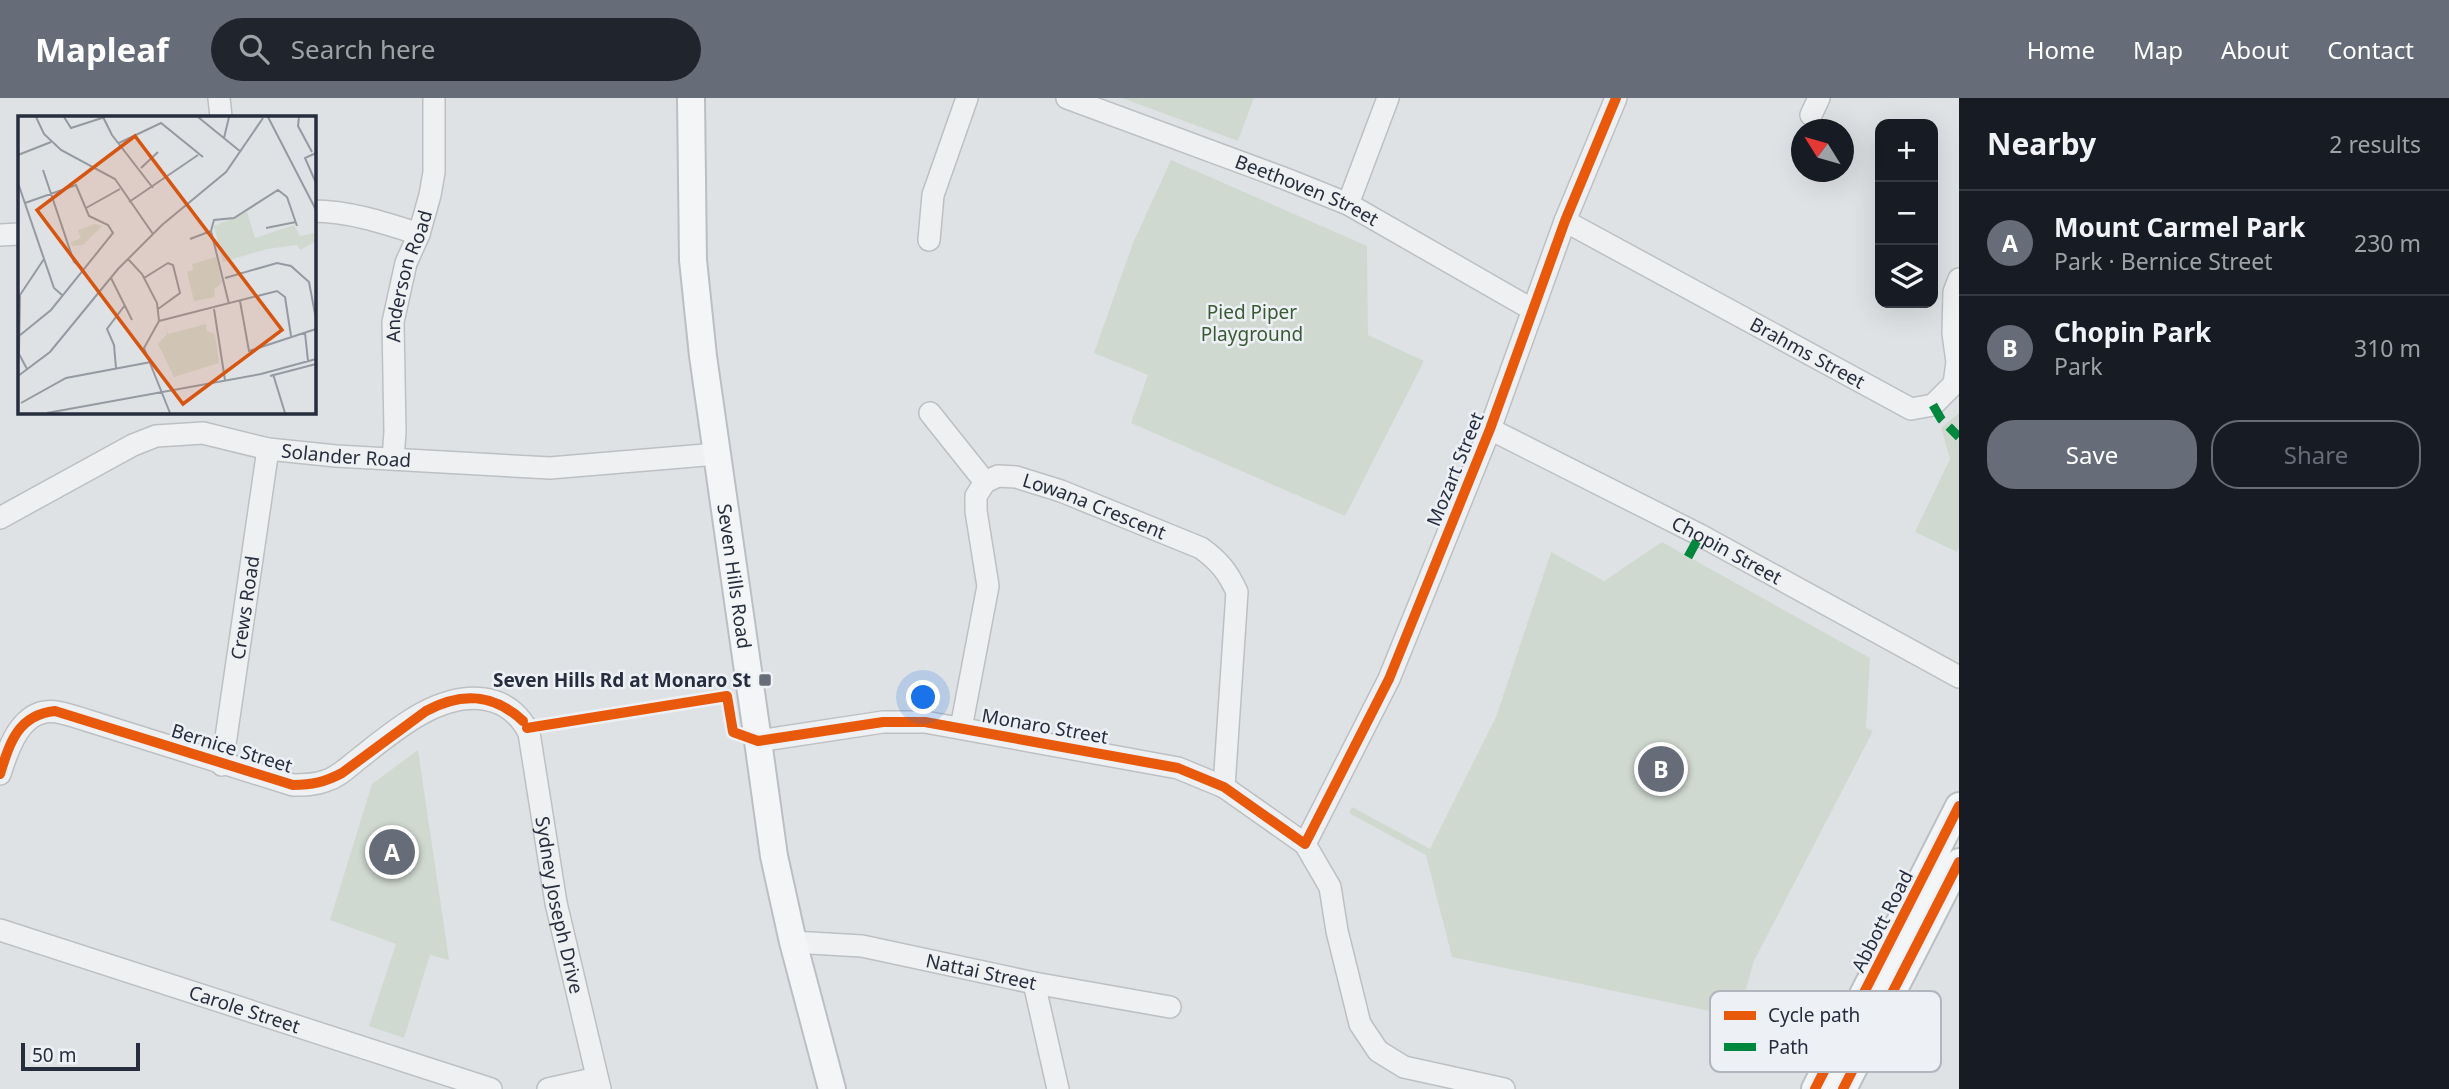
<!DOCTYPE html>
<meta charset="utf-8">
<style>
body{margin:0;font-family:"Noto Sans",sans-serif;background:#20242c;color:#f1f3f6}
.controls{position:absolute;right:21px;top:21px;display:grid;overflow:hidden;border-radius:14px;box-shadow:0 7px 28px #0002}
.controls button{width:63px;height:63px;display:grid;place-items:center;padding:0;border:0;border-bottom:2px solid #363941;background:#171b24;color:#f1f3f6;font:35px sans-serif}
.compass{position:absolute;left:1791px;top:21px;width:63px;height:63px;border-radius:50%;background:#171b24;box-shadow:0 7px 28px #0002;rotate:307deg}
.scale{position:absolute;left:21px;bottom:18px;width:119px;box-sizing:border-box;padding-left:7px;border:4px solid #262e3e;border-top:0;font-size:19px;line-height:24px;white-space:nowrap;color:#262e3e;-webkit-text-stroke:5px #edf0f5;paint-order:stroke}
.you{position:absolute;left:924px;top:600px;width:24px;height:24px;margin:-18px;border:5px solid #fff;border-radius:50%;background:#1a73e8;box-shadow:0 0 0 10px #1a73e833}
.badge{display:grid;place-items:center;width:46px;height:46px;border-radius:50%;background:#676d78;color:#fff;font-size:23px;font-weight:700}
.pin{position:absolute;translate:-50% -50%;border:4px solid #fff;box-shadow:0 2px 7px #0006}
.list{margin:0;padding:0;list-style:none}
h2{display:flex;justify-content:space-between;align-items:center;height:91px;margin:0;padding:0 28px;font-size:30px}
h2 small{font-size:23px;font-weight:400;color:#9ea1a6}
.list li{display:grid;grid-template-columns:46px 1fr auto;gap:21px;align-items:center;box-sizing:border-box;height:105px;padding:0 28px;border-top:2px solid #363941}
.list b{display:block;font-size:26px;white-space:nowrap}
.list p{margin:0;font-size:23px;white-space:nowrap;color:#9ea1a6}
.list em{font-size:23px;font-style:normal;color:#9ea1a6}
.actions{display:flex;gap:14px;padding:21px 28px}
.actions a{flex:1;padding:16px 0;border:2px solid #676d78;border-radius:28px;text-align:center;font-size:24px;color:#676d78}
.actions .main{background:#676d78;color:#fff}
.icon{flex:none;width:38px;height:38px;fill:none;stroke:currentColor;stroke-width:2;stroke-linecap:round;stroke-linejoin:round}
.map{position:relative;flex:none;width:1959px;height:991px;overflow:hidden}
header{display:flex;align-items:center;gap:42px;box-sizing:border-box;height:98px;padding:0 35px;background:#676d78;color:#fff}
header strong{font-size:33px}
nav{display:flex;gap:38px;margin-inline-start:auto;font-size:24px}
.search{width:490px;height:63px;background:#20242c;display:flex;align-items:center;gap:18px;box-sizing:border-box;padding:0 24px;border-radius:38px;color:#9ea1a6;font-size:26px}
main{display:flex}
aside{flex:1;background:#171b24}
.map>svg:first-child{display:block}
</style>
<header>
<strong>Mapleaf</strong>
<div class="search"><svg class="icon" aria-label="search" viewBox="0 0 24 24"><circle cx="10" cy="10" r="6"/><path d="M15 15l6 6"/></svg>Search here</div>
<nav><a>Home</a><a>Map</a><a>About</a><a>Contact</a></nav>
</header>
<main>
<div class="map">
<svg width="1959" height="991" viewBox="0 0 1959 991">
<rect width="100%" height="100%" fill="#dfe2e5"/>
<!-- green -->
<path fill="#cfd9d0" d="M1122,0H1254L1238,43Z
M1171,62L1367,148L1368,237L1424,263L1345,418L1131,325L1148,277L1094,255L1133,145Z
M1959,315V450L1957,454L1915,434L1950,361L1941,330Z
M1662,444L1870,560L1866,630L1873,633L1754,863L1738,919L1452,859L1426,757L1349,715L1352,709L1430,751L1496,619L1551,454L1604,483Z
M418,652L449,862L430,857L404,940L369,928L396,846L330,822L372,686Z"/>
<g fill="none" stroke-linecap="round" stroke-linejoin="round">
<!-- minor casing -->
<g stroke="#bdc0c3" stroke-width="24">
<g id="minor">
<path d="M219,0L221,19"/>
<path id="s1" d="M1067,0L1286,81L1348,106L1533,212"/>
<path d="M1811,17L1819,0"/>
<path d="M1348,106L1388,0"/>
<path d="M313,113C349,113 385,125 419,136"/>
<path id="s2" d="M1565,123L1911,311L1933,307L1954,286L1957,264L1953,235L1954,194L1959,181"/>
<path d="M0,137L19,136"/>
<path d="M929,142L933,97L967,0"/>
<path d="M930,315L985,384"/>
<path id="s3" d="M1490,331L1700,437L1959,579"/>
<path id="s4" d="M393,360L395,334L393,224L406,165L419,136L430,97L434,74V0"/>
<path id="s5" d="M0,420L133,347L156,338L203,335L268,351L336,358L550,370L717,356"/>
<path id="s6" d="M961,630L988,488L976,413V398L985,384L998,378L1016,379L1061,393L1201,450C1219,463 1228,474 1237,494L1224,689"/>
<path d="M758,643L883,624H925L1178,670L1224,689L1305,746L1330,789L1337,833L1360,926L1378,953L1404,969L1504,991"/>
<path id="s7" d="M222,667L268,351"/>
<path id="s8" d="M0,676C8,650 22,608 57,614C68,616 79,620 89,623L293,687C304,687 315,687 325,683C339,679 349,668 361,659C395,632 438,595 484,601C506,604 520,617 529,635L556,805L600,991"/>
<path d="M1305,746L1389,581L1490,331L1565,123L1616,0"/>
<path id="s9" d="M0,832L491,991"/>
<path id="s10" d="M793,844L862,848L1034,885L1170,909"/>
<path d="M1034,885L1058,991"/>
<path d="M548,991L597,980"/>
</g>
</g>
<!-- major casing -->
<g stroke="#bbbec3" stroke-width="30">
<g id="major">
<path id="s11" d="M691,0L693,162L703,258L758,643L774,758L793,844L832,991"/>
<path d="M1815,991L1959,708"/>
<path d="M1843,991L1959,764"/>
</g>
</g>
<!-- minor -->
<use href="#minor" stroke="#eff0f2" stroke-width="21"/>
<!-- major -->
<use href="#major" stroke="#f3f5f6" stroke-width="26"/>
<!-- quiet -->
<path stroke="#00873e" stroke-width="9" stroke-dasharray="18 9" stroke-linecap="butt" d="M1933,307L1941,321L1959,339
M1688,459L1700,437"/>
<!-- cycleway casing -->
<g stroke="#edf0f5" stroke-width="15">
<path id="cycleway" d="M527,630L727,598L733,634L758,643L883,624H925L1178,670L1224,689L1305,746L1389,581L1490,331L1565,123L1616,0
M0,676C10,644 18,617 55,613L293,687C312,687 325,684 342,675L426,613C461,594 493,595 523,623
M1815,991L1959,708
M1843,991L1959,764"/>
</g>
<!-- cycleway -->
<use href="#cycleway" stroke="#e8590c" stroke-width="10"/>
</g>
<!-- markers -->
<rect fill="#676d78" stroke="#edf0f5" stroke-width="2.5" x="758" y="575" width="14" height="14" rx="3.5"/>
<g text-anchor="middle" stroke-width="5" stroke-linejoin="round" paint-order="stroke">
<!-- street labels -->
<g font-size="19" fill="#262e3e" stroke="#edf0f5">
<text dy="7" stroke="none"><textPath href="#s1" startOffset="257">Beethoven Street</textPath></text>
<text dy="7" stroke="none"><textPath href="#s4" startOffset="184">Anderson Road</textPath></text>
<text dy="7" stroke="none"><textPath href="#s2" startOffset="276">Brahms Street</textPath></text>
<text dy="7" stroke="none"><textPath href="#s5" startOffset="369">Solander Road</textPath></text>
<text transform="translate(1455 371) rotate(-68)" y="7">Mozart Street</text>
<text dy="7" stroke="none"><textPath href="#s6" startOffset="368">Lowana Crescent</textPath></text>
<text dy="7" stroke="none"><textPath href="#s3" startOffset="266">Chopin Street</textPath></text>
<text dy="7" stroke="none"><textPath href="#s11" startOffset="481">Seven Hills Road</textPath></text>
<text dy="7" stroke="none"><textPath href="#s7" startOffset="159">Crews Road</textPath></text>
<text transform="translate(1045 628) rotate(10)" y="7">Monaro Street</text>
<text transform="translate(232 650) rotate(17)" y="7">Bernice Street</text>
<text dy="7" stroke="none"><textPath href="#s8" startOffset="789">Sydney Joseph Drive</textPath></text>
<text transform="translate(1882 823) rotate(-63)" y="7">Abbott Road</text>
<text dy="7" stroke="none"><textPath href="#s10" startOffset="191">Nattai Street</textPath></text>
<text dy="7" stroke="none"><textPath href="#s9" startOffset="257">Carole Street</textPath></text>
</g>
<!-- park labels -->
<g font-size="19" fill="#395a33" stroke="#edf0f5">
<text x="1252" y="221">Pied Piper<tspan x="1252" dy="22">Playground</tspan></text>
</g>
<!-- poi labels -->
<g font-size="19" font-weight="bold" fill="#262e3e" stroke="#edf0f5" text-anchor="end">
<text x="751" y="589">Seven Hills Rd at Monaro St</text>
</g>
</g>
<!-- overview -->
<g transform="translate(18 18)">
<rect width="298" height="298" fill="#dfe2e5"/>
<path d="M229,96L237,122L276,109L282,120L296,117L297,126L282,134L279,129L249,133L205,146L196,110ZM77,108L84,110L65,129L54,130L53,126L63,122L60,114ZM198,141L204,167L196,173L197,181L176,185L169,156L175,154L174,148ZM147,207L150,218L188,208L189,215L197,218L201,247L156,261L140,228L149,218Z" fill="#cfd9d0"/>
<path fill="none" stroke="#959aa2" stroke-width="2" d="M18,1L26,18L43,34L97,63L135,118M46,1L53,12L87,1M85,1L94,19L135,72M180,1L223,36M250,1L298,94M281,1L280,10L294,36M206,22L211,1M101,27L143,7L185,41M298,37L287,42L298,67M0,39L33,26M123,52L140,36M25,54L56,146L64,152M0,67L36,172L44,179M111,86L180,39M68,92L102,73M248,112L278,106M172,123L193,115M110,143L124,158L139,187L141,205L126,232L152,297M93,162L114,204M126,162L150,147L155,149L162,177L140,193M207,162L259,147L273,150L291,166L298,203M222,185L231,235L298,213M211,188L193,115L196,104L216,102L260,74L269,81L279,110M196,193L207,264M141,205L259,175L267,181L273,220M287,217L290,245M1,220L33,194L95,117L90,109L71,100L58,69L7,87M98,252L96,229L89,213L107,189M9,253L1,238L2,179L26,143M255,258L267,297M0,260L32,236L100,153L144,109L208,56L245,2M252,260L298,248M3,287L48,262L133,246M29,297L243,258L298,243"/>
<path fill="#d55511" fill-opacity="0.15" stroke="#d55511" stroke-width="3.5" d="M117,20L264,214L165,288L19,94Z"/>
<rect width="298" height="298" fill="none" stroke="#262e3e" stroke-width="3.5"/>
</g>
<!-- legend -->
<rect x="1710" y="893" width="231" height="81" rx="10" fill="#edf0f5" stroke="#b1b6be" stroke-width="2"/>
<rect x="1724" y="913" width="32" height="9" fill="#e8590c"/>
<rect x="1724" y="945" width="32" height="8" fill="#00873e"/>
<g font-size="19" fill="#262e3e">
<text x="1768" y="924">Cycle path</text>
<text x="1768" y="956">Path</text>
</g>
</svg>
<div class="controls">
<button>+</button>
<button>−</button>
<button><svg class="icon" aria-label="layers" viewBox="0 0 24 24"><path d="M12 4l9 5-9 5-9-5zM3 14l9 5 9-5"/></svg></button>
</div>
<svg class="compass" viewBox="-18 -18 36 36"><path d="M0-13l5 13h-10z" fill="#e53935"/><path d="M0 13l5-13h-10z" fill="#9ea1a6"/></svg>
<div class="scale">50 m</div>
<div class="you"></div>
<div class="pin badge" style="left:392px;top:754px">A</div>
<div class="pin badge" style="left:1661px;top:671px">B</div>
</div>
<aside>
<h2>Nearby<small>2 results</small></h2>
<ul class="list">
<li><span class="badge">A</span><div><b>Mount Carmel Park</b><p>Park · Bernice Street</p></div><em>230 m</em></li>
<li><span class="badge">B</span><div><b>Chopin Park</b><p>Park</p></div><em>310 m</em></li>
</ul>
<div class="actions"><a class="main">Save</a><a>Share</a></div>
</aside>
</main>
